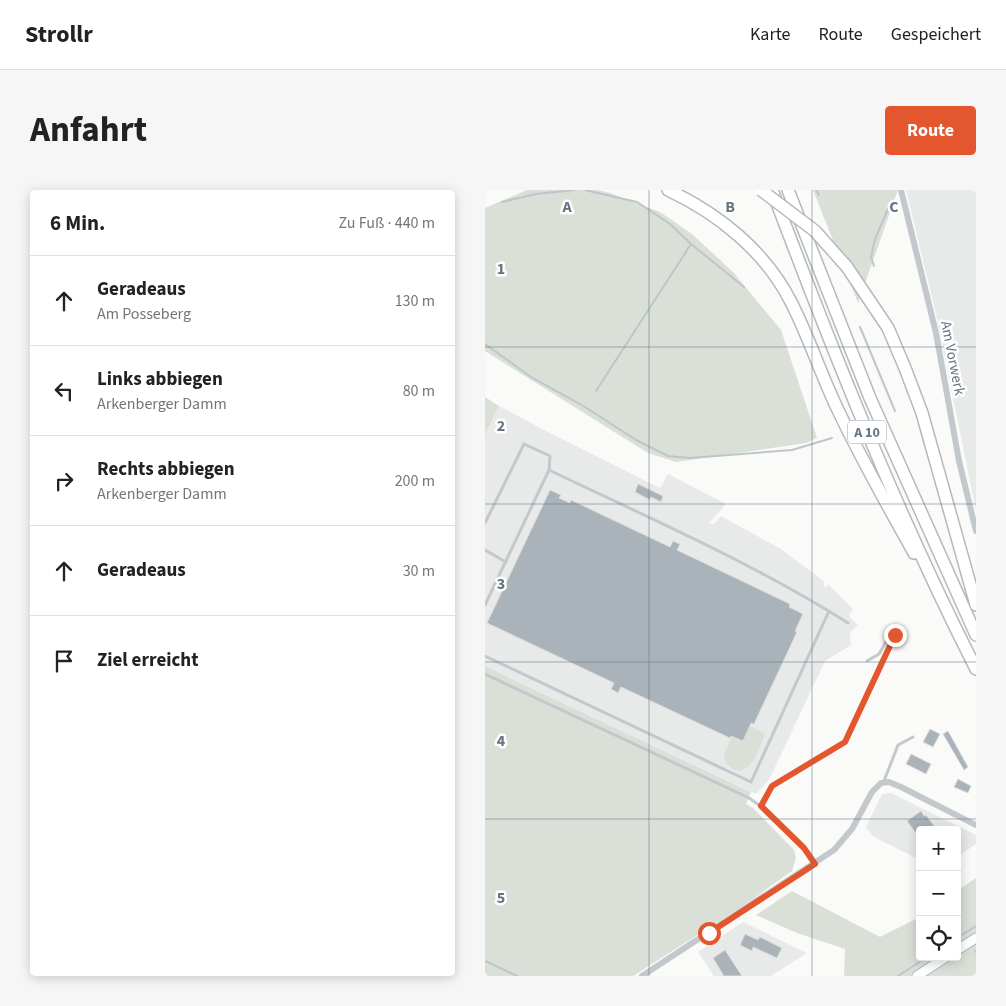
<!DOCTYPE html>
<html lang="de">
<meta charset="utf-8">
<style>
body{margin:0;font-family:"Source Sans 3",sans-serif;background:#f6f6f6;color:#222}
.controls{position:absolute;right:15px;bottom:15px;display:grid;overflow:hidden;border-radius:5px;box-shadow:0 2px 12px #0003}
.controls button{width:45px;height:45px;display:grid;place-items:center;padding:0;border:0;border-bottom:1px solid #e0e0e0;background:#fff;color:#222;font:25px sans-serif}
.stop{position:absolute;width:15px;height:15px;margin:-11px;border:4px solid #e4572e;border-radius:50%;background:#fff}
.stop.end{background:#e4572e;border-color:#fff;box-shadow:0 1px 5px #0008}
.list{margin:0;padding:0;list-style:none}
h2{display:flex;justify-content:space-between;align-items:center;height:65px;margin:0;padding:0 20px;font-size:21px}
h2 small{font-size:16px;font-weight:400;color:#767676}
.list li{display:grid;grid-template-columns:32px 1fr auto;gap:15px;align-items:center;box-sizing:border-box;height:90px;padding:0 20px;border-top:1px solid #e0e0e0}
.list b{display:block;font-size:19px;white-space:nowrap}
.list p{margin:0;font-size:16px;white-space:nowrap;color:#767676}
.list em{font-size:16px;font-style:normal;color:#767676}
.icon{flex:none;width:28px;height:28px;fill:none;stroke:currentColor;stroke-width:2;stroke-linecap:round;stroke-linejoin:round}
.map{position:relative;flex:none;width:491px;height:786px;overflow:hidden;border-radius:5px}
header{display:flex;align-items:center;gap:30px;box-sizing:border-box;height:70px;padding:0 25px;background:#fff;border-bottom:1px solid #e0e0e0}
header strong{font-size:24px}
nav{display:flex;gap:28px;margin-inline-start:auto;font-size:18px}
.intro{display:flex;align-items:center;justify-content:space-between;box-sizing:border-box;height:120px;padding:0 30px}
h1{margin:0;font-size:35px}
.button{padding:12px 22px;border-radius:5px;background:#e4572e;color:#fff;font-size:18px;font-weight:700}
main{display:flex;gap:30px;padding:0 30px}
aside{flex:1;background:#fff;border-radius:5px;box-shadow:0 2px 12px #0003}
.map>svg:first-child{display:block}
</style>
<header>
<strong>Strollr</strong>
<nav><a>Karte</a><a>Route</a><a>Gespeichert</a></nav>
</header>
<div class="intro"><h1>Anfahrt</h1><a class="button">Route</a></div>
<main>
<aside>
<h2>6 Min.<small>Zu Fuß · 440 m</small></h2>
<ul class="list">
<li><svg class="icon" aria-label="ahead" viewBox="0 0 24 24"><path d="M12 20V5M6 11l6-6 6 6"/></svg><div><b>Geradeaus</b><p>Am Posseberg</p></div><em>130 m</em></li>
<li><svg class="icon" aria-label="left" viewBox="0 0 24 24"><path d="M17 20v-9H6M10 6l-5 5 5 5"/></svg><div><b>Links abbiegen</b><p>Arkenberger Damm</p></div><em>80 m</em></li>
<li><svg class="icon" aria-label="right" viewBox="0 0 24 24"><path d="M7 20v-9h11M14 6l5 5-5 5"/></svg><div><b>Rechts abbiegen</b><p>Arkenberger Damm</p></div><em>200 m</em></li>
<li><svg class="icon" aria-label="ahead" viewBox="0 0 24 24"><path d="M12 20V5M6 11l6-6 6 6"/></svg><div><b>Geradeaus</b></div><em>30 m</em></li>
<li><svg class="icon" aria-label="arrive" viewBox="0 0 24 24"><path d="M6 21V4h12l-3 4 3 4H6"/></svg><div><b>Ziel erreicht</b></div></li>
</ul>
</aside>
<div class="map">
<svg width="491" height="786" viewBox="0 0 491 786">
<rect width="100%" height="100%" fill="#fafaf8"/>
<!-- built -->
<path fill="#e8e9e9" d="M421,0H491V321L451,124Z
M14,216L61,241L175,298L183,284L241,314L224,333L229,334L236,326L296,359L340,392L338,396L341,398L343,394L368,419L364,426L373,435L365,443L366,455L340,471L284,590L271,604L0,476V245Z
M406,603L491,645V654L472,667V640H435V670L389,647L381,637L397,604Z
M258,732L322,763L286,786H229L213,762Z"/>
<!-- green -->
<path fill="#dadfd7" d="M42,0H113L125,3L175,22L207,44L248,82L296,140L332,248L321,253L191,272L163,263L0,161V18Z
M328,0H413L373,113Z
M0,207L14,216L0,245Z
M0,476L266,602L261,614L268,618L309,660L311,668L307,681L255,718L148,786H0Z
M265,536L280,544C274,558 268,584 249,580L241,573L239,565L247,546L258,551Z
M491,688V786H359L360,759L312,743L271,725L307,701L395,747L435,727V767H472V701Z"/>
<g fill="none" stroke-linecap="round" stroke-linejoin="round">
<!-- stream -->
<path stroke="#bbc7cb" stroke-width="2" d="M100,0L152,12L185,34L206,54L259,97
M331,0L334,5
M17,12L51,4L90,0
M389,76L386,67L390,49L406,12
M375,137L410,221
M0,154L46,187L100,217L151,250L183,266L205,268L307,260L347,248
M111,201L206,54
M472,748L491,736
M490,761L491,762
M0,771L32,786
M413,786L442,767"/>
</g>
<!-- building -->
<path fill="#aab3b9" stroke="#dcdcda" d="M153,294L178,306L176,312L166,307L165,310L150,302Z
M65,300L76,305L74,308L85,313L86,310L185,357L188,351L195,354L192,360L305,414L304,417L318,424L310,441L312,442L269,534L266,533L258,551L246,546L245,548L136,497L133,503L126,499L129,493L2,433Z
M445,539L455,544L448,557L438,552Z
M463,541L483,577L479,580L458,544Z
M426,564L446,574L441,584L421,574Z
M473,589L486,596L483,603L469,597Z
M436,621L439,626L441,625L452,640H435V649L422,631Z
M260,744L273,750L275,747L297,758L292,768L268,757L267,761L255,755Z
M240,760L257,786H239L228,768Z"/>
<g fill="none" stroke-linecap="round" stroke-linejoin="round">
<!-- secondary casing -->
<g stroke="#b3babf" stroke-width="11">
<path id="secondary" d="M472,760L491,748
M432,786L461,767"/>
</g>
<!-- motorway casing -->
<g stroke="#b4b9bd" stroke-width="14">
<path id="motorway" d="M183,0C234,24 280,61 306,112C324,147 336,185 353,220C376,269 403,316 429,363
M287,0C348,162 412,324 491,479
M303,0L385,208L491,445
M362,77L403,138L420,178L437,223L491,415"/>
</g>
<!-- service -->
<path stroke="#c3c8cc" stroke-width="3" d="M0,333L39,254L65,266L64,280
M0,360L21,372
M0,415L64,280C164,328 268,373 363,433
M0,466L266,592L344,421
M0,484L264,608C289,625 312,649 329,673
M399,591L413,555L428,547
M276,616L287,596L360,552L410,445L409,443H406L394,464L382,471"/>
<!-- minor -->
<path stroke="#c3c8cc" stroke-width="6" d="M416,0L451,143L474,271L491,341
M157,786L349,660L367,639L387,602L396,593L404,592L416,597L491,635"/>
<!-- secondary -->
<use href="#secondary" stroke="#fff" stroke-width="9"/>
<!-- motorway -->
<use href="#motorway" stroke="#fff" stroke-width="11"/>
<!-- motorway-bridge casing -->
<g stroke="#b4b9bd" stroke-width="14" stroke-linecap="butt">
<path id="motorway-bridge" d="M276,0L330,41L362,77"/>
</g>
<!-- motorway-bridge -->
<use href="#motorway-bridge" stroke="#fff" stroke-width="11"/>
</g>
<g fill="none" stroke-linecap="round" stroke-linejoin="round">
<!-- route -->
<path stroke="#e4572e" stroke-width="6" d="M224,743L330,674L319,658L276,616L287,596L360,552L410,445"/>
</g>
<!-- grid -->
<path fill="none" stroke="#657683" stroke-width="1" stroke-opacity="0.55" d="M164,0V786M327,0V786M0,157H491M0,314H491M0,472H491M0,629H491"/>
<g text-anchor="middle" stroke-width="5" stroke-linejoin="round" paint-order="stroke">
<!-- shield labels -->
<rect fill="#fff" stroke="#939fa8" stroke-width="1" x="363" y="230.5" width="38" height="23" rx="4"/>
<g font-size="14" font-weight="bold" fill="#657683">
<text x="382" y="247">A 10</text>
</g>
<!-- street labels -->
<g font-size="15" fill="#657683" stroke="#fff">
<text transform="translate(468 168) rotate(79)" y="5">Am Vorwerk</text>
</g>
</g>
<g font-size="16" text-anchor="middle" font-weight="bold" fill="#657683" stroke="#fff" stroke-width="5" stroke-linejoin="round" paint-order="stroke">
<text x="82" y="22">A</text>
<text x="245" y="22">B</text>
<text x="409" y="22">C</text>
<text x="16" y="84">1</text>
<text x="16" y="241">2</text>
<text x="16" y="399">3</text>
<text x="16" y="556">4</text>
<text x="16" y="713">5</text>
</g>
</svg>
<div class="controls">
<button>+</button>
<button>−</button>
<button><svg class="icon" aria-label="locate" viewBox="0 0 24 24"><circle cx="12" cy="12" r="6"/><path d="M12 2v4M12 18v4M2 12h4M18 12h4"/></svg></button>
</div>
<div class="stop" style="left:224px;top:743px"></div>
<div class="stop end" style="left:410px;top:445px"></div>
</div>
</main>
